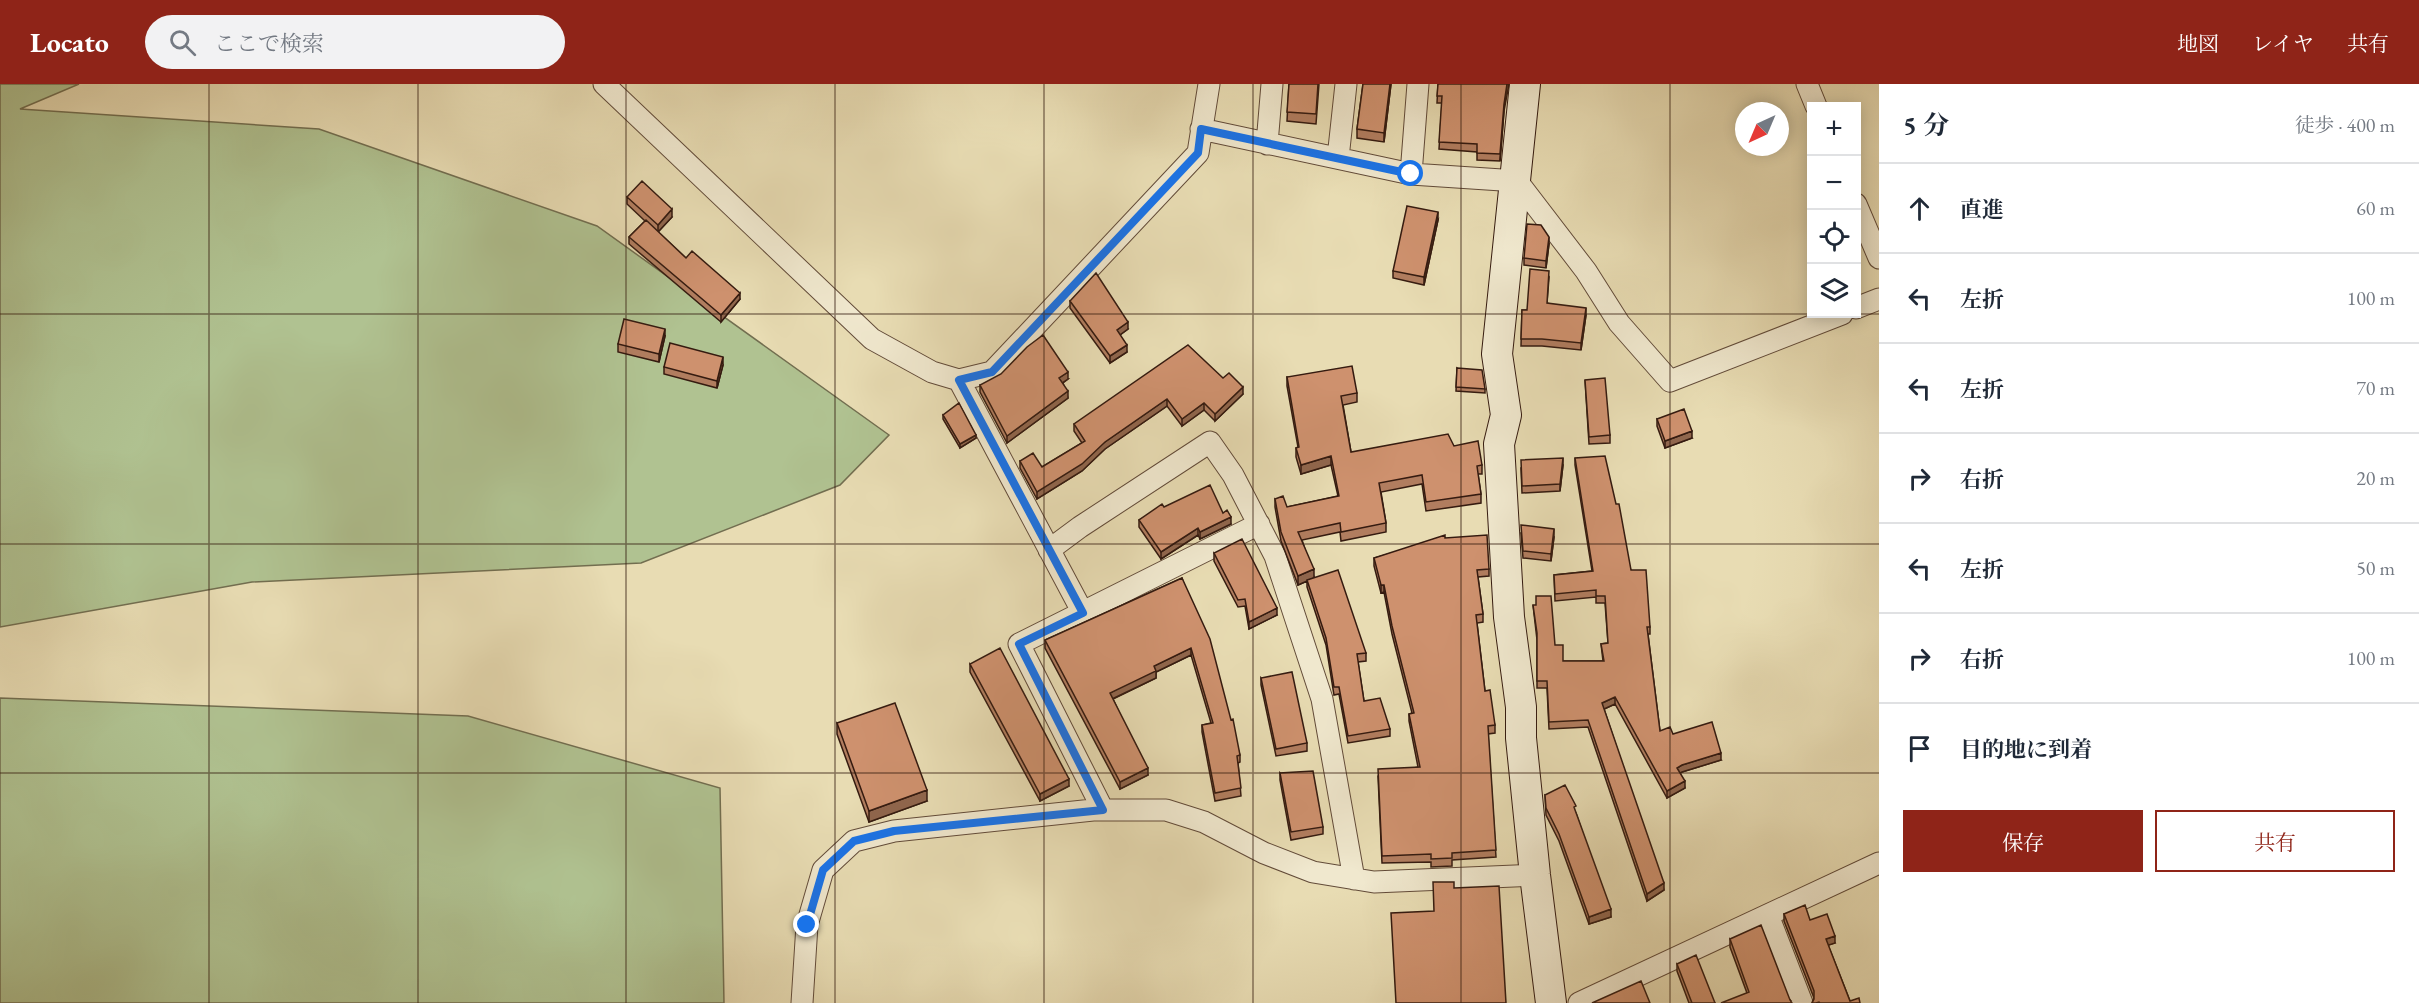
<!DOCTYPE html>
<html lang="ja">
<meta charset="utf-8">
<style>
body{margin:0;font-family:"EB Garamond","Noto Serif JP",serif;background:#f2f2f3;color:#1f2937}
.controls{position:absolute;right:18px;top:18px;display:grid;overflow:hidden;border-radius:0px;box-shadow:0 3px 15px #0003}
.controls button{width:54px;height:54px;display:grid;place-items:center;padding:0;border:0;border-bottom:2px solid #e0e1e3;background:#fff;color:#1f2937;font:30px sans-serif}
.compass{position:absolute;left:1735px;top:18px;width:54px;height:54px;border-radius:50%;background:#fff;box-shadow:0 3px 15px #0003;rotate:224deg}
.stop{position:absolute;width:18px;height:18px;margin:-14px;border:4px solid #1a73e8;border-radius:50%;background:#fff}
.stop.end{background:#1a73e8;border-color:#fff;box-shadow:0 2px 6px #0008}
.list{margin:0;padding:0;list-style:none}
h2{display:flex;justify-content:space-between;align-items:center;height:78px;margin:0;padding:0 24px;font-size:26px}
h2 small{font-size:20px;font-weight:400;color:#747a83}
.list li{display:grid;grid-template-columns:39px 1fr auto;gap:18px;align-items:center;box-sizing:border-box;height:90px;padding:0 24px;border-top:2px solid #e0e1e3}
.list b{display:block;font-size:22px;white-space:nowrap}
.list em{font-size:20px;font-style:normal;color:#747a83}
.actions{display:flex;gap:12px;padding:18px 24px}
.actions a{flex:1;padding:14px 0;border:2px solid #8f2418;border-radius:0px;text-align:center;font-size:21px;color:#8f2418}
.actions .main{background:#8f2418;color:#fff}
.icon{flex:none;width:33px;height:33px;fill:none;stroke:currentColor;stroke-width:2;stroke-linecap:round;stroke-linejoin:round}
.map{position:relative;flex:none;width:1879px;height:919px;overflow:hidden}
header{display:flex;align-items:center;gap:36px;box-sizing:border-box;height:84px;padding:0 30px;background:#8f2418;color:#fff}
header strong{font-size:28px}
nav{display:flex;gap:33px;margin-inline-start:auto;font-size:21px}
.search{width:420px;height:54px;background:#f2f2f3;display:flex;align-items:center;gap:15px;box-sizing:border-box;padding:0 21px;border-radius:33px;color:#747a83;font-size:22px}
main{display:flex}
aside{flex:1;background:#fff}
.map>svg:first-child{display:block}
</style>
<header>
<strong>Locato</strong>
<div class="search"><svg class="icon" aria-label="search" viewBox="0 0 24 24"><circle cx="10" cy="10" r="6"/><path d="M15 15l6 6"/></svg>ここで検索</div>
<nav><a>地図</a><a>レイヤ</a><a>共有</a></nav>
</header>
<main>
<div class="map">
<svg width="1879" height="919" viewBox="0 0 1879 919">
<rect width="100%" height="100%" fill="#e8dcb3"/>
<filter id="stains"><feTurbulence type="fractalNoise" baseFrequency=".00333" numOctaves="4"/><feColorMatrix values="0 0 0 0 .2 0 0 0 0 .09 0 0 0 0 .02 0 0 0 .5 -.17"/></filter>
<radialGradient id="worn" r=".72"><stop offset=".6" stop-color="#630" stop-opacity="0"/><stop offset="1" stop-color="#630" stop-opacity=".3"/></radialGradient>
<!-- green -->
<path fill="#b0c291" stroke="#726e50" stroke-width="1.5" d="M0,0H79L20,25L319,45L597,142L889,351L840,401L641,479L252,498L0,543Z
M0,614L468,632L720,704L724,919H0Z"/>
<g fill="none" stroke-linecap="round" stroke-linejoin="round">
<!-- street casing -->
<g stroke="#624b39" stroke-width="23">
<path id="street" d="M604,0L872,255L932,288L959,296L992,288L1198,69L1209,0
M1807,0L1816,22
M1201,45L1411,90L1517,97L1586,187L1619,239L1670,297L1842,230
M1267,60L1272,0
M1338,74L1346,0
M1411,90L1418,0
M1856,120L1879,174
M1856,224L1879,215
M959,296L1083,529
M1049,466L1080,443L1210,358L1233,391L1275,472L1322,615L1354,795
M1103,726L1019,560L1259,440
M1768,831L1802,919
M802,919L807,841L823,786L854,757L894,747L1093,726H1166L1204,738L1264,769L1313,788L1374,798L1535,791
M1579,919L1879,779"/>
</g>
<!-- secondary casing -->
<g stroke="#351b10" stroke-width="32">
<path id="secondary" d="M1525,0L1497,270L1506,331L1499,360L1509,533L1521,623V654L1535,791L1551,919"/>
</g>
<!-- street -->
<use href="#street" stroke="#f0e8ce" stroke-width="21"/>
<!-- secondary -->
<use href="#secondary" stroke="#f0e8ce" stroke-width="30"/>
</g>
<!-- wall -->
<path fill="#b17d5f" stroke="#351b10" stroke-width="1.5" d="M1289,0H1319L1316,40L1287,37Z
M1363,0H1391L1384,58L1357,54V45Z
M1438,0L1504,27L1500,77L1477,76V68L1439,65L1442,19H1437Z
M627,113L672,133L658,148L686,174L740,215L721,238L629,160V153L645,137L627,120Z
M1438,136L1424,201L1393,194V187Z
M1549,160L1546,184L1524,181V174Z
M1549,194L1547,219L1586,231L1581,266L1542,262H1521L1522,226H1527Z
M1070,217L1128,245L1120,251L1127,268L1110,279L1070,224Z
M665,252L659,278L618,268V260Z
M723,281L717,304L664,290V283Z
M1457,284L1485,305V309L1456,307Z
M1287,293L1357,309V318L1343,321L1351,368L1454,362L1482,381V390H1478L1481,410V419L1426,427L1422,400L1381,408L1386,439V448L1341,457L1340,448L1302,456L1314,493L1366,569V577L1358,578L1364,617L1390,645V652L1348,659L1339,610L1334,611L1326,561L1307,503V497L1298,501L1281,457L1275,423V415L1287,423L1338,412L1331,381L1301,390L1296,373V364L1298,363L1287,302Z
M1223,294L1243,310L1215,337L1204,326L1182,342L1167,322L1105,365L1082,387L1037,415L1020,384V377L1042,383L1082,359L1074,347V340Z
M1068,295L1063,299L1068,314L1007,359L980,308V301Z
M1585,296L1610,351V359L1589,360Z
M943,331L976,354L960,364L943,335Z
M1657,335L1692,354L1665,364L1657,342Z
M1575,374L1631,486L1650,543V550H1648L1660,647L1673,650L1721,676L1682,688L1680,689L1685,704L1667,714L1615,620L1604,625L1664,806L1647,817L1588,643L1549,645L1547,604H1537V556L1533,521L1563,577H1603L1601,560L1608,559L1605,519H1596V513L1555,517L1554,491L1592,487L1575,381Z
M1563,381L1560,407L1522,409L1521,384Z
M1164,423L1223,429L1231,440L1200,455L1198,451L1161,475L1139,443V436Z
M1521,449L1554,453L1551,477L1523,474Z
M1445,454L1489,485V492L1478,493L1483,530V538L1477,539L1485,607L1495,641V649L1488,650L1496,773L1452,776V782L1431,783V778L1382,779L1378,692L1418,683L1409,637V630L1412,629L1392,550L1384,508L1381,509L1374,482V474Z
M1214,469L1277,531L1249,545L1245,522L1238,523L1214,477Z
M1182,494L1240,671V678L1238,679L1241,712L1215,717L1202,648V641L1211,639L1191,571L1156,588V594L1113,615L1148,691L1120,705L1045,564V556Z
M970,580L1069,702L1040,717L970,588Z
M1261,594L1307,659V667L1276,672L1261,601Z
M837,639L927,717L869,738L837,650Z
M1280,689L1323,743V750L1291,756L1280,696Z
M1545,711L1576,729L1611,833L1589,840L1559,757L1546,731Z
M1784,830L1810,836L1835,859L1828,861L1850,917L1860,919H1812L1814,914L1784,837Z
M1730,855L1790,916L1747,909L1730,863Z
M1677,880L1715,919H1689L1677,887Z"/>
<!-- shaded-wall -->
<path fill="#90664d" stroke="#351b10" stroke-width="1.5" d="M1390,0H1391L1384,58V49Z
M1507,0H1509L1504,27L1500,77L1504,20Z
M672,125V133L658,148V141Z
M1438,128V136L1424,201V193Z
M1549,153V160L1546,184V177Z
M740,209V215L721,238V231Z
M1586,224V231L1581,266V259Z
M1128,238V245L1117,253V246Z
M665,245V252L659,278V270Z
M1127,261V268L1110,279V272Z
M723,273V281L717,304V297Z
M1068,288V295L1059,301V294Z
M1243,303V310L1215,337V330Z
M1068,307V314L1007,359V352Z
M1167,315V322L1105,365L1082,387L1037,415V408L1105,358Z
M1204,319V326L1182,342V335Z
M1692,347V354L1665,364V357Z
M976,351V354L960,364V360Z
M1331,372V381L1301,390V381Z
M1563,374V381L1560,407V400Z
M1231,433V440L1200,455V448Z
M1198,444V451L1161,475V468Z
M1554,445V453L1551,477V470Z
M1314,485V494L1298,501V492Z
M1381,501H1384V508L1381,509Z
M1277,524V531L1249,545V538Z
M1191,564V571L1156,588V594L1110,616V609L1154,582Z
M1615,613V620L1602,626V619Z
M1721,669V676L1682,688L1677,691V684L1682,681Z
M1148,684V691L1120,705V698Z
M1069,695V702L1040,717V710Z
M1685,697V704L1667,714V707Z
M927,706V717L869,738V727Z
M1664,799V806L1647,817V810Z
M1611,825V833L1589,840V833Z
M1835,852V859L1826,862V855Z"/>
<!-- building -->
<path fill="#ce916e" stroke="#351b10" stroke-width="1.5" d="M1289,0H1318L1316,30L1287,28Z
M1363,0H1390L1384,49L1357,45Z
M1438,0H1507L1504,20L1500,70L1477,69V60L1439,58L1442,12H1437Z
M642,97L672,125L658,141L627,113Z
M1407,122L1438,128L1424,193L1393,187Z
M646,136L686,174L692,167L740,209L721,231L629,153Z
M1527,140L1541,141L1549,153L1546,177L1524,174Z
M1530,185L1549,187L1547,219L1586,224L1581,259L1542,255H1521L1522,226H1527Z
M1096,189L1128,238L1117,246L1127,261L1110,272L1070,217Z
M624,235L665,245L659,270L618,260Z
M1043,251L1068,288L1059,294L1068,307L1007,352L980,301L1001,290L1027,263Z
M670,259L723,273L717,297L664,283Z
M1188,261L1223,294L1229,289L1243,303L1215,330L1204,319L1182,335L1167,315L1105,358L1082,380L1037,408L1020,377L1033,369L1042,383L1085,357L1074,340Z
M1352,282L1357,309L1341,312L1351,368L1448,350L1454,362L1478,357L1482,381L1477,382L1481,410L1426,418L1422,391L1379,399L1386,439L1341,448L1340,439L1298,448L1314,485L1298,492L1281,448L1275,415L1283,412L1287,423L1339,412L1331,372L1301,381L1296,364L1299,363L1287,293Z
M1457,284L1482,286L1485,305L1456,303Z
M1605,294L1610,351L1589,353L1585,296Z
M959,319L976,351L960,360L943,331Z
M1684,325L1692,347L1665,357L1657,335Z
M1605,372L1616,420H1619L1631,486H1646L1650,543H1647L1660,647L1670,643L1673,650L1712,638L1721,669L1682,681L1677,684L1685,697L1667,707L1615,613L1602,619L1664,799L1647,810L1588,636L1549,638L1547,597H1537V549L1533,521H1536V512H1551L1555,561H1563V577H1604L1601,560L1608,559L1605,512H1596V506L1555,510L1554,491L1593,487L1575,374Z
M1563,374L1560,400L1522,402L1521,376Z
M1210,401L1223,429L1227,426L1231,433L1200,448L1198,444L1161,468L1139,436L1162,420L1164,423Z
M1521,441L1554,445L1551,470L1523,467Z
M1445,451V454L1487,451L1489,485L1477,486L1483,530L1476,531L1485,607L1490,606L1495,641L1488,642L1496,766L1452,769V774L1431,775V770L1382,772L1378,685L1420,683L1409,630L1414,629L1392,542L1384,501H1381L1374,474Z
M1242,455L1277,524L1249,538L1245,515L1238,516L1214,469Z
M1338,486L1366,569L1357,570L1364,617L1380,614L1390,645L1348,652L1339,603H1334L1326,554L1307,496Z
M1182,494L1210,555L1231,636L1233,635L1240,671L1237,672L1241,704L1215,709L1202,641L1213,639L1191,564L1154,582L1156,587L1110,609L1148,684L1120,698L1045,556Z
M1000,564L1069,695L1040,710L970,580Z
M1292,588L1307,659L1276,665L1261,594Z
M895,619L927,706L869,727L837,639Z
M1313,687L1323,743L1291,748L1280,689Z
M1565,701L1576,722L1574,723L1611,825L1589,833L1559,750L1546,724L1545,711Z
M1433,798H1454V804L1499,802L1506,919H1396L1391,829L1434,827Z
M1805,821L1810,836L1827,830L1835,852L1826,855L1850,917L1859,914L1860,919H1820L1819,918L1816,919H1812L1814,915V907L1784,830Z
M1761,841L1790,916L1792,919H1721L1749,908L1730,855Z
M1696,871L1715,919H1692L1677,880Z
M1641,897L1650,919H1592Z"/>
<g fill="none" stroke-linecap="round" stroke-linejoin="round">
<!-- route -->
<path stroke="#1a73e8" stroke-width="8" d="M807,841L823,786L854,757L894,747L1103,726L1019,560L1083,529L959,296L992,288L1198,69L1201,45L1411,90"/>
</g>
<!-- grid -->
<path fill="none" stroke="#351b10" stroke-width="1.5" stroke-opacity="0.55" d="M209,0V919M418,0V919M626,0V919M835,0V919M1044,0V919M1253,0V919M1461,0V919M1670,0V919M0,230H1879M0,460H1879M0,689H1879"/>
<rect width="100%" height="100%" filter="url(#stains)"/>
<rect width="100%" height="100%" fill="url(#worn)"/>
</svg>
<div class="controls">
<button>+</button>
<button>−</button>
<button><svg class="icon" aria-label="locate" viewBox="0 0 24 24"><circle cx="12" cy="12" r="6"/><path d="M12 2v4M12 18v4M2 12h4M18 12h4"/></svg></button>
<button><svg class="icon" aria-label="layers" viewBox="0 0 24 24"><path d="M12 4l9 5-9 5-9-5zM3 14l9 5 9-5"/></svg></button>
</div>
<svg class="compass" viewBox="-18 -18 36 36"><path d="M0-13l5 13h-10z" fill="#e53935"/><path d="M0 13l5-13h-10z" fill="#747a83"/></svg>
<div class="stop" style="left:1411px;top:90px"></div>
<div class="stop end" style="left:807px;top:841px"></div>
</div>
<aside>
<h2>5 分<small>徒歩 · 400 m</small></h2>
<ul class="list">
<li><svg class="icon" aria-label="ahead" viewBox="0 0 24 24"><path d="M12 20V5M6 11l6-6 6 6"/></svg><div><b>直進</b></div><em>60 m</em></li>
<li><svg class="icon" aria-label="left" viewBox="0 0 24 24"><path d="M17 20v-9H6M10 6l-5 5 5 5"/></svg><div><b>左折</b></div><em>100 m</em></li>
<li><svg class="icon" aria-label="left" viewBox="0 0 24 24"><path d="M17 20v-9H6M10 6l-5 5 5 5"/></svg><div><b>左折</b></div><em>70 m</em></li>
<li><svg class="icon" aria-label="right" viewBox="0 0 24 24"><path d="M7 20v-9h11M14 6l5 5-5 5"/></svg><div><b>右折</b></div><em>20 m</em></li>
<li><svg class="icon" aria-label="left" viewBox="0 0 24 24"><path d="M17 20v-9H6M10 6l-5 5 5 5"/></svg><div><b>左折</b></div><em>50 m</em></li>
<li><svg class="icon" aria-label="right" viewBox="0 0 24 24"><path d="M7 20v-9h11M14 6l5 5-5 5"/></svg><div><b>右折</b></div><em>100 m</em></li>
<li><svg class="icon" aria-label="arrive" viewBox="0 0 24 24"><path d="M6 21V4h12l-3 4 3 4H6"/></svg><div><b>目的地に到着</b></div></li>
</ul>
<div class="actions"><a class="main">保存</a><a>共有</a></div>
</aside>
</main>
